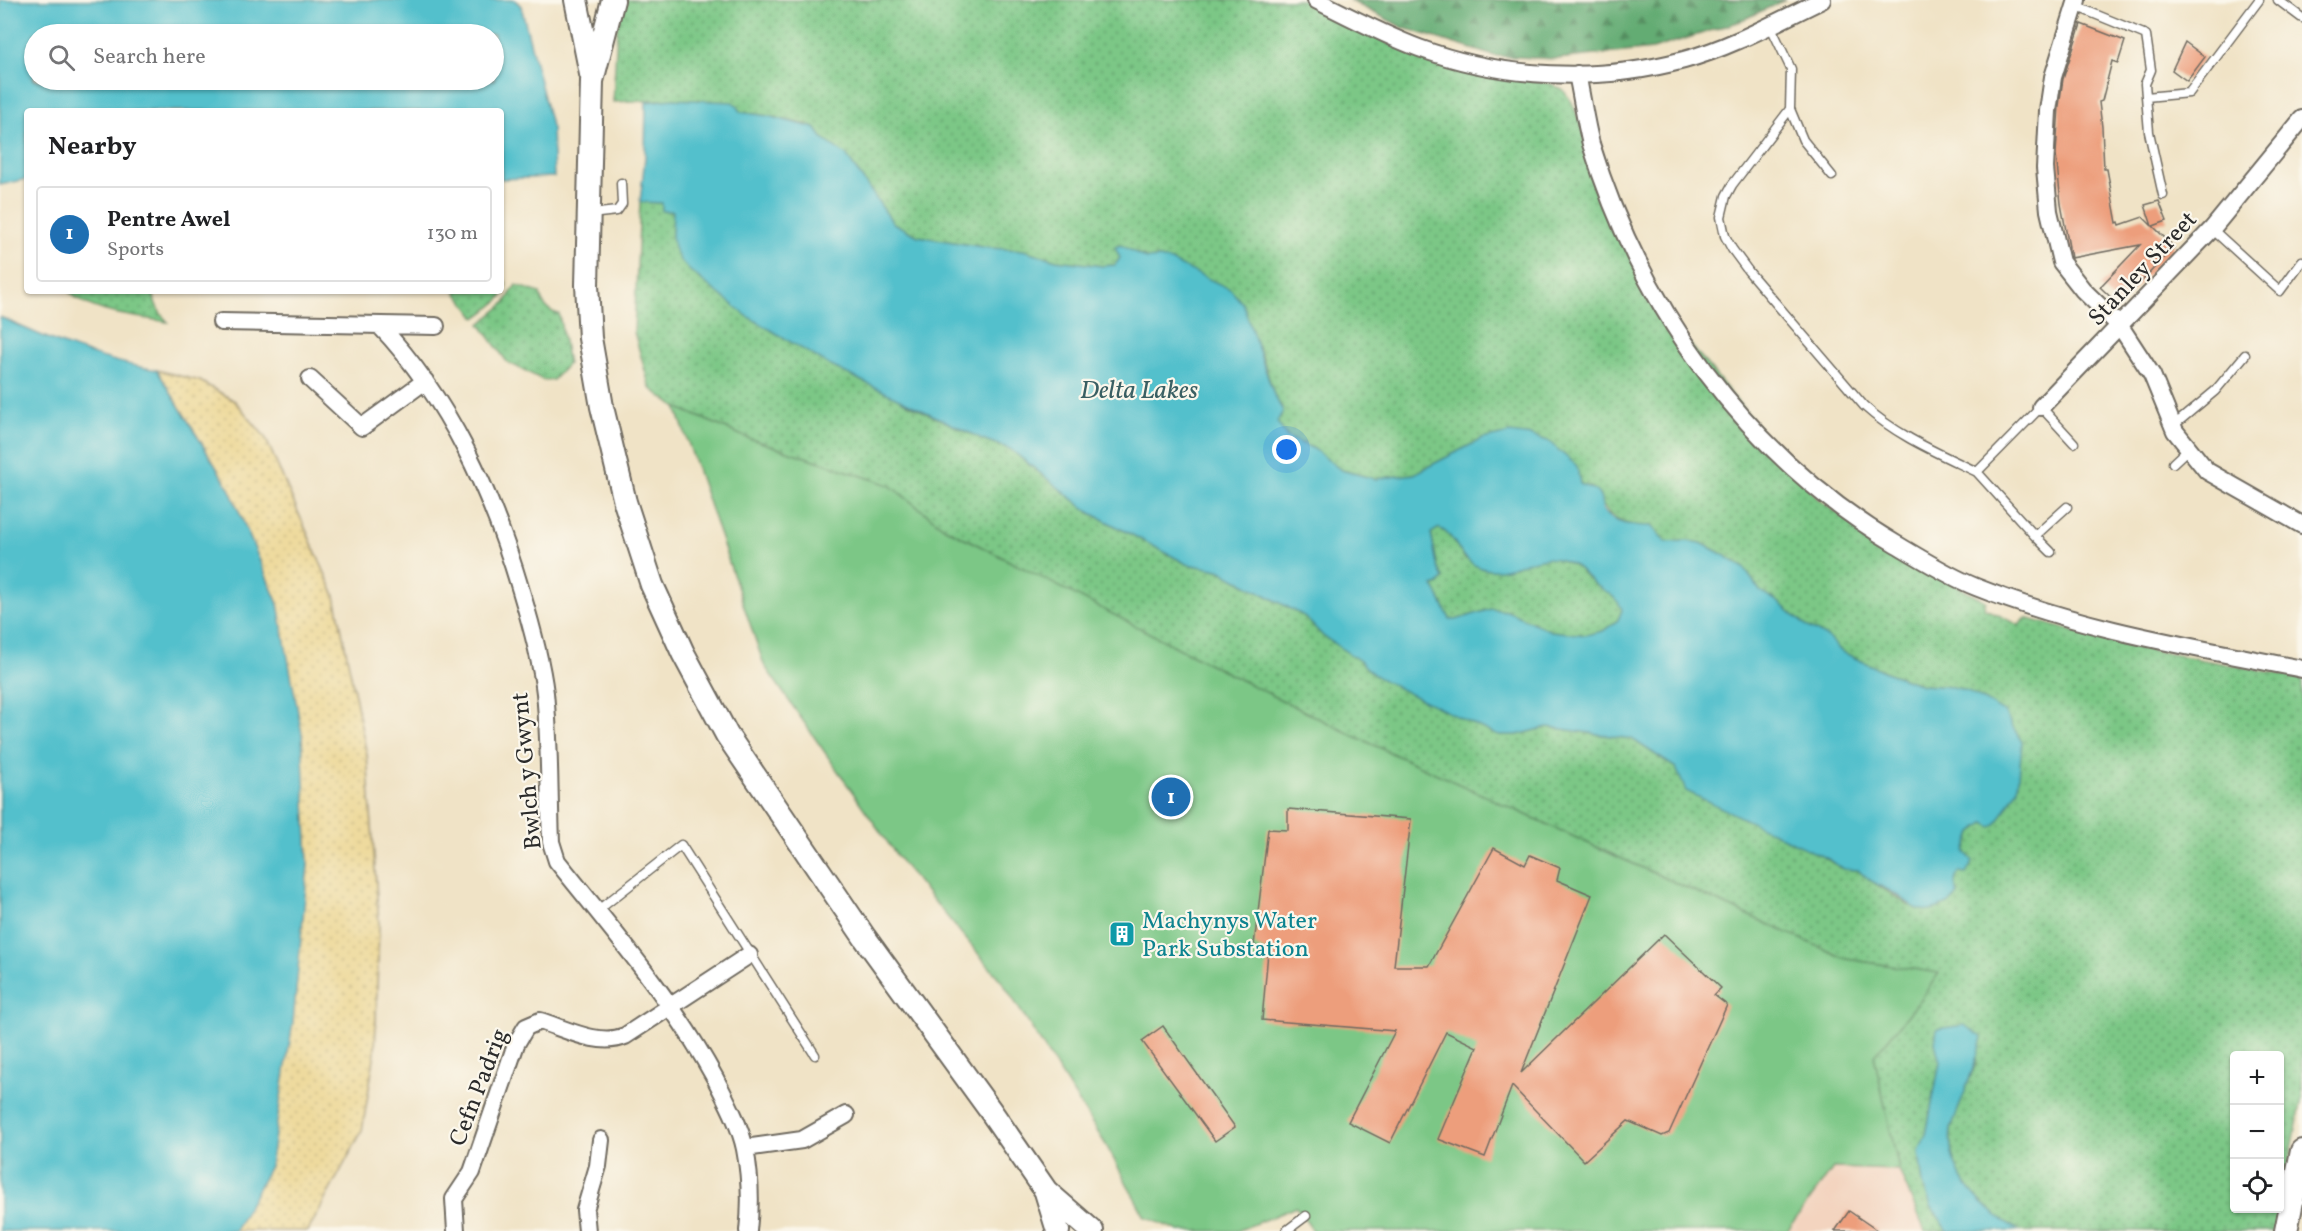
<!DOCTYPE html>
<meta charset="utf-8">
<style>
body{margin:0;font-family:Vollkorn,serif;background:#f6f6f6;color:#202124}
.controls{position:absolute;right:18px;bottom:18px;display:grid;overflow:hidden;border-radius:6px;box-shadow:0 2px 4px #0004}
.controls button{width:54px;height:54px;display:grid;place-items:center;padding:0;border:0;border-bottom:2px solid #e0e0e0;background:#fff;color:#202124;font:30px sans-serif}
.you{position:absolute;left:1287px;top:450px;width:21px;height:21px;margin:-15px;border:4px solid #fff;border-radius:50%;background:#1a73e8;box-shadow:0 0 0 9px #1a73e833}
.badge{display:grid;place-items:center;width:39px;height:39px;border-radius:50%;background:#1f6fb2;color:#fff;font-size:20px;font-weight:700}
.pin{position:absolute;translate:-50% -50%;border:3px solid #fff;box-shadow:0 2px 6px #0006}
.list{margin:0;padding:0;list-style:none}
h2{display:flex;justify-content:space-between;align-items:center;height:78px;margin:0;padding:0 24px;font-size:26px}
h2 small{font-size:20px;font-weight:400;color:#757577}
.list li{display:grid;grid-template-columns:39px 1fr auto;gap:18px;align-items:center;box-sizing:border-box;height:96px;margin:0 12px 12px;padding:0 12px;border:2px solid #e0e0e0;border-radius:6px}
.list b{display:block;font-size:22px;white-space:nowrap}
.list p{margin:0;font-size:20px;white-space:nowrap;color:#757577}
.list em{font-size:20px;font-style:normal;color:#757577}
.icon{flex:none;width:33px;height:33px;fill:none;stroke:currentColor;stroke-width:2;stroke-linecap:round;stroke-linejoin:round}
.map{position:relative;flex:none;width:2302px;height:1231px;overflow:hidden}
.search{position:absolute;background:#fff;box-shadow:0 2px 4px #0004;left:24px;top:24px;width:480px;height:66px;display:flex;align-items:center;gap:15px;box-sizing:border-box;padding:0 21px;border-radius:33px;color:#757577;font-size:22px}
.panel{position:absolute;background:#fff;box-shadow:0 2px 4px #0004;left:24px;top:108px;width:480px;height:186px;border-radius:6px}
.map>svg:first-child{display:block}
</style>
<div class="map">
<svg width="2302" height="1231" viewBox="0 0 2302 1231">
<defs>
<pattern id="grass-dots" width="8" height="8" patternUnits="userSpaceOnUse" patternTransform="scale(1.5)"><rect width="8" height="8" fill="#7bc786"/><path d="M2 2h.1M6 6h.1" fill="none" stroke="#65a26e" stroke-width="1.8" stroke-linecap="round"/></pattern>
<pattern id="forest-firs" width="22" height="20" patternUnits="userSpaceOnUse" patternTransform="scale(1.5)"><rect width="22" height="20" fill="#64ac73"/><path d="M5 1l3.5 6h-7zM16 11l3.5 6h-7z" fill="#538c5f"/></pattern>
<pattern id="sand-dots" width="8" height="8" patternUnits="userSpaceOnUse" patternTransform="scale(1.5)"><rect width="8" height="8" fill="#eeda9e"/><path d="M2 2h.1M6 6h.1" fill="none" stroke="#cb8" stroke-width="1.8" stroke-linecap="round"/></pattern>
</defs>
<rect width="100%" height="100%" fill="#fbf7ec"/>
<filter id="ink" filterUnits="userSpaceOnUse"><feTurbulence type="fractalNoise" baseFrequency=".0167" numOctaves="2"/><feDisplacementMap in="SourceGraphic" scale="12" xChannelSelector="R" yChannelSelector="G"/><feConvolveMatrix kernelMatrix="1 2 1 2 8 2 1 2 1" color-interpolation-filters="sRGB"/></filter>
<filter id="wash" filterUnits="userSpaceOnUse"><feTurbulence type="fractalNoise" baseFrequency=".008" numOctaves="4" result="noise"/><feDisplacementMap in="SourceGraphic" scale="24" xChannelSelector="R" yChannelSelector="G"/><feGaussianBlur stdDeviation="1.35" result="paint"/><feColorMatrix in="noise" values="0 0 0 0 0 0 0 0 0 0 0 0 0 0 0 0 0 1.4 0 .05"/><feComposite in="paint" operator="in"/></filter>
<g filter="url(#wash)">
<rect width="100%" height="100%" fill="#f0e3c6"/>
<!-- built -->
<path fill="#f3d4bf" d="M1833,1168L1899,1170L1925,1231H1787Z"/>
<!-- grass -->
<path fill="url(#grass-dots)" stroke="#537958" stroke-width="1.5" fill-rule="evenodd" d="M624,0H1305L1390,44L1473,71L1552,84L1564,91L1572,102L1646,291L1817,498L1888,550L1986,601L1984,608L2019,625L2026,618L2123,645L2302,678V1098L2276,1231H2020C1984,1211 1946,1175 1951,1131C1953,1114 1970,1079 1977,1061L1935,1043L1940,1062L1926,1135L1919,1152L1923,1184L1931,1206L1948,1231H1925L1899,1170L1874,1056L1921,999L1938,973L1846,959L1620,858L1352,735L1225,672L945,528L889,485L745,437L676,407L650,388L634,332L640,202L663,203L673,211L672,235L689,270L719,292L908,404L982,439L1010,449L1089,512L1187,564L1219,570L1304,616L1323,636L1360,661L1374,675L1496,735H1517L1548,727L1632,739L1662,759L1843,869L1858,870C1873,886 1893,892 1909,906L1958,894L1955,884L1956,877L1972,832L1986,822L1953,687L1922,685L1888,673L1842,652L1827,637L1806,626L1777,601L1760,591L1744,568L1724,555L1701,543L1688,541L1666,542L1651,526C1618,526 1607,518 1593,488L1580,484L1576,466L1547,441L1532,436L1483,439L1414,474L1375,479L1341,470L1314,449L1287,437L1277,422L1283,410L1274,395L1262,356L1230,289L1160,258L1148,259L1121,245L1120,258L1115,265L1102,266L1056,260L1023,250L988,248L918,236L893,223L846,155L823,139L815,128L808,125L768,116L659,100L613,102L617,28ZM2234,1056H2280V1208H2234Z
M501,275C517,293 489,308 476,318L455,291H501Z
M516,285L540,293C541,304 549,312 559,314L568,364L553,380H543L507,362L480,324L505,303Z
M68,291H154C153,303 160,314 168,322C136,316 92,315 68,291Z
M1439,528L1448,532L1465,559L1531,560L1549,557L1562,560L1577,567L1592,582L1618,600L1622,610L1618,620L1603,631L1586,636L1551,631L1507,611L1491,609L1456,620L1450,619C1443,607 1440,596 1432,585L1443,578L1437,565L1431,532Z"/>
<!-- forest -->
<path fill="url(#forest-firs)" stroke="#486c4f" stroke-width="1.5" d="M1349,0H1785L1738,22L1653,49L1557,59L1494,56L1404,28Z"/>
<!-- sand -->
<path fill="url(#sand-dots)" stroke="#8c8264" stroke-width="1.5" d="M157,370L200,381L235,401L265,437L335,596L367,755L379,925L375,1052L362,1131L308,1231H235L270,1166L308,865L301,734L278,604L229,488Z"/>
<!-- green -->
<path fill="#7bc786" stroke="#537958" stroke-width="1.5" d="M676,407L745,437L889,485L945,528L1225,672L1352,735L1620,858L1846,959L1939,973L1921,999L1874,1056L1899,1170L1833,1168L1787,1231H1313L1296,1207L1237,1231H1179L1145,1217L1106,1145L1003,983L902,863L764,665Z"/>
<!-- water -->
<path fill="#53c0cc" stroke="#3f767c" stroke-width="1.5" fill-rule="evenodd" d="M0,0H515L521,6L552,129L554,177L501,179V111H27V179L0,185ZM494,34V80H34V34Z
M673,99L732,102L738,106L740,112L768,116L815,128L823,139L846,155L893,223L918,236L988,248L1023,250L1056,260L1102,266L1115,265L1120,258L1115,247L1121,245L1147,259L1160,258L1171,261L1230,289L1243,304L1274,395L1283,411L1277,422L1287,437L1314,449L1341,470L1375,479L1414,474L1482,439L1510,433L1532,436L1548,441L1577,466L1580,484C1590,488 1598,489 1601,500C1601,502 1603,509 1603,510C1614,525 1634,526 1651,526L1666,542L1688,541L1701,543L1724,555L1744,568L1760,591L1777,601L1806,626L1827,637L1842,652L1888,673L1922,685L1953,687L1968,691L2004,712L2022,742L2018,788L1996,825L1991,827L1985,823L1972,832L1965,852L1973,861L1966,874L1959,873C1953,880 1955,886 1958,894C1953,902 1949,904 1940,907C1916,917 1912,903 1894,893C1880,885 1869,882 1858,870L1843,869L1830,860L1686,791L1676,768L1632,739L1548,727L1517,735H1496L1408,693L1374,675L1360,661L1323,636L1304,616L1273,599L1219,570L1187,564L1089,512L1010,449L982,439L829,365L747,316L689,270L680,260L674,248L672,235L673,211H662V203L640,202L645,157L646,102ZM1439,528C1458,537 1458,560 1481,568C1515,579 1537,543 1575,566C1582,570 1586,577 1592,582C1604,592 1617,595 1622,610L1618,620L1603,631L1586,635L1551,631L1507,611L1491,609L1456,620L1450,619C1443,607 1440,596 1433,586L1439,584L1443,578L1437,565L1431,533Z
M0,317C51,341 101,361 157,370L229,488L278,604L302,734L308,865L293,1022L270,1166L235,1231H0Z
M1964,1025L1982,1037C1977,1059 1970,1078 1962,1099C1959,1109 1953,1120 1951,1130C1945,1174 1985,1211 2020,1231H1948L1931,1206L1923,1184L1919,1152L1926,1135L1940,1062L1935,1043L1937,1029Z"/>
<g id="blocks">
<!-- building -->
<path fill="#ed9e7b" d="M2081,24L2125,41L2118,63L2112,61L2102,101L2099,102L2102,127L2104,169H2107L2117,223L2119,222L2120,225L2143,217L2152,226L2145,205L2159,201L2167,221L2153,226L2174,247L2119,305L2100,287L2140,245L2071,258L2061,204L2056,154L2059,106L2063,79Z
M2185,42L2205,57L2187,81L2172,70Z
M1288,809L1411,819L1394,966H1429L1494,848L1525,865L1530,855L1560,868L1557,880L1592,895L1521,1073L1664,934L1721,988L1714,995L1727,1005L1669,1133L1662,1136L1628,1121L1584,1161L1512,1086L1485,1157L1438,1139L1477,1047L1446,1032L1390,1143L1348,1122L1395,1031L1262,1020L1268,952L1254,945L1268,829L1288,830Z
M1163,1026L1235,1127L1215,1141L1142,1041Z
M1849,1211L1878,1231H1835Z"/>
</g>
</g>
<g filter="url(#ink)">
<use href="#blocks" fill-opacity="0" stroke="#706b61" stroke-width="1.5"/>
<g fill="none" stroke-linecap="round" stroke-linejoin="round">
<!-- service casing -->
<g stroke="#706b61" stroke-width="11">
<path id="service" d="M2278,0L2302,18
M2075,6L2146,35L2151,70L2145,84L2149,132L2163,195
M1770,25L1791,69L1790,109L1803,140L1832,176
M2146,97L2189,93L2259,0
M1790,109L1732,185L1726,196L1721,217L1725,236L1732,249L1749,272L1864,406C1897,436 1938,453 1977,472
M590,214L617,211L622,204L621,183
M2212,229L2280,291L2302,261
M2173,426L2215,391L2245,355
M2173,463L2189,448
M2035,536L1977,472L2041,407L2074,443
M2051,552L2035,536L2067,507
M597,911L681,845L815,1055
M1286,1231L1306,1216"/>
</g>
<!-- minor casing -->
<g stroke="#706b61" stroke-width="20">
<path id="minor" d="M1316,0C1350,17 1384,35 1419,48C1503,79 1599,83 1684,60C1732,47 1778,21 1822,0
M2077,0L2053,77L2048,111L2045,168L2049,211L2061,262L2083,290L2120,326L2152,375L2175,431L2207,471L2302,525
M1577,74C1582,97 1585,121 1591,144C1641,308 1747,456 1896,544C1922,559 1948,576 1976,587C2081,629 2192,647 2302,669
M221,322L436,326
M379,325C450,400 492,493 521,591C531,624 541,659 545,693C550,742 549,793 551,842L557,861C613,931 672,999 715,1078C726,1100 740,1125 745,1149C750,1175 751,1205 748,1231
M310,379L362,427L425,381
M2041,407L2212,229L2302,119
M745,1148L802,1140L846,1115
M456,1231L454,1199L472,1172L516,1044L526,1027L540,1021C566,1029 599,1047 625,1036L749,955
M587,1231L585,1210L598,1166L601,1140"/>
</g>
<!-- secondary casing -->
<g stroke="#706b61" stroke-width="26">
<path id="secondary" d="M576,0L591,74
M613,0L592,81L587,285L590,338L602,407L625,502L652,585L683,653L727,735L865,938L990,1110L1046,1191L1092,1231
M1046,1192L1058,1231
M2286,1231L2302,1151"/>
</g>
<!-- service -->
<use href="#service" stroke="#fff" stroke-width="8"/>
<!-- minor -->
<use href="#minor" stroke="#fff" stroke-width="16"/>
<!-- secondary -->
<use href="#secondary" stroke="#fff" stroke-width="22"/>
</g>
</g>
<!-- icons -->
<defs>
<g id="building-square" transform="scale(1.35)"><rect x="-9" y="-9" width="18" height="18" rx="4" fill="#0f9aa8" stroke="#fbf7ec"/><path d="M-4-6H4V6H1V3H-1V6H-4ZM-2.5-4.3h1.7v1.8h-1.7ZM.8-4.3h1.7v1.8H.8ZM-2.5-1h1.7V.8h-1.7ZM.8-1h1.7V.8H.8Z" fill="#fff"/></g>
</defs>
<g fill-rule="evenodd">
<use href="#building-square" x="1122" y="934"/>
</g>
<g text-anchor="middle" stroke-width="4.5" stroke-linejoin="round" paint-order="stroke">
<!-- street labels -->
<g font-size="24" fill="#2b2b2b" stroke="#fbf7ec">
<text transform="translate(2142 268) rotate(-47)" y="8">Stanley Street</text>
<text transform="translate(526 771) rotate(-95)" y="8">Bwlch y Gwynt</text>
<text transform="translate(478 1087) rotate(-69)" y="8">Cefn Padrig</text>
</g>
<!-- culture labels -->
<g font-size="24" fill="#0d838f" stroke="#fbf7ec" text-anchor="start">
<text x="1142" y="928">Machynys Water<tspan x="1142" dy="28">Park Substation</tspan></text>
</g>
<!-- water labels -->
<g font-size="26" font-style="italic" fill="#395f63" stroke="#fbf7ec">
<text x="1139" y="398">Delta Lakes</text>
</g>
</g>
</svg>
<div class="controls">
<button>+</button>
<button>−</button>
<button><svg class="icon" aria-label="locate" viewBox="0 0 24 24"><circle cx="12" cy="12" r="6"/><path d="M12 2v4M12 18v4M2 12h4M18 12h4"/></svg></button>
</div>
<div class="you"></div>
<div class="pin badge" style="left:1171px;top:797px">1</div>
<div class="search"><svg class="icon" aria-label="search" viewBox="0 0 24 24"><circle cx="10" cy="10" r="6"/><path d="M15 15l6 6"/></svg>Search here</div>
<section class="panel">
<h2>Nearby<small></small></h2>
<ul class="list">
<li><span class="badge">1</span><div><b>Pentre Awel</b><p>Sports</p></div><em>130 m</em></li>
</ul>
</section>
</div>
